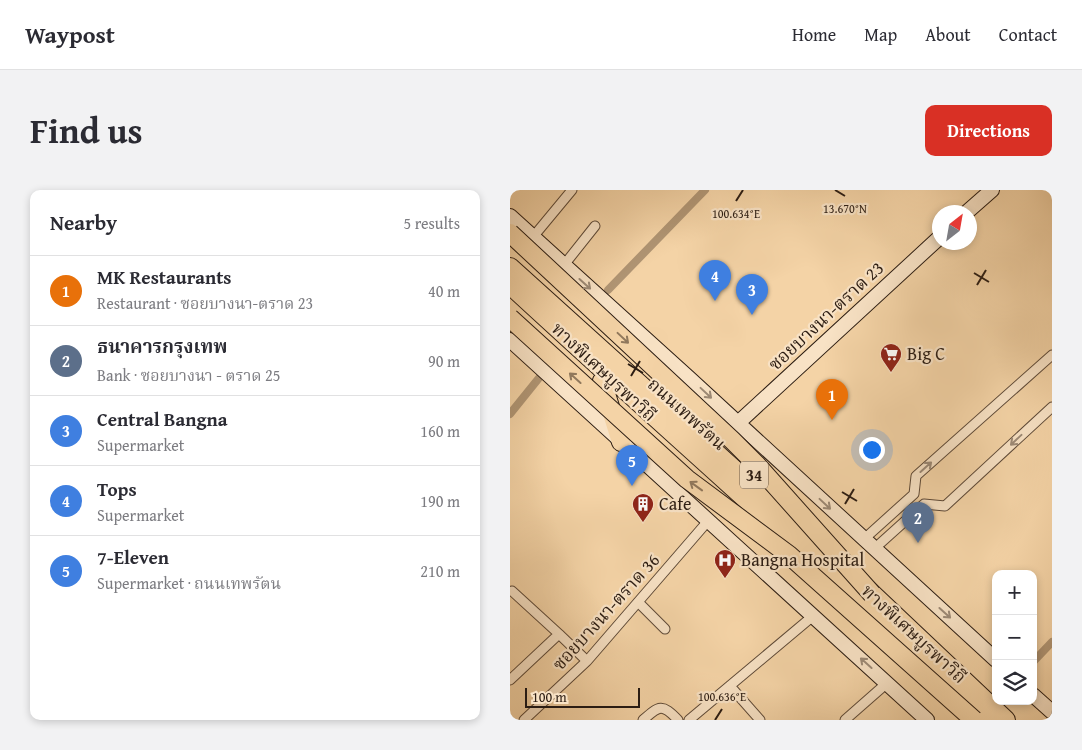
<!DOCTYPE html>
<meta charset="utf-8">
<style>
body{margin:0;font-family:"Gentium Book Plus","Noto Serif Thai",serif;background:#f2f2f3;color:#2b2b33}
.controls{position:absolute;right:15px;bottom:15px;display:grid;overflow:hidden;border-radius:10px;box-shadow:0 2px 8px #0003}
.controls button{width:45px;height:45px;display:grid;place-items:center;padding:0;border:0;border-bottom:1px solid #e1e1e2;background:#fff;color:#2b2b33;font:25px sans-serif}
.compass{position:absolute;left:422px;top:15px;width:45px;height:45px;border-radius:50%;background:#fff;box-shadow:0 2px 8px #0003;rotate:31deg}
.scale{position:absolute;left:15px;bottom:12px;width:115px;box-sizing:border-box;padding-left:5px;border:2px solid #2c1d13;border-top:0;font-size:14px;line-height:18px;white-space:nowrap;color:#2c1d13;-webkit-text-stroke:4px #f8e2c5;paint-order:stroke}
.you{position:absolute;left:361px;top:259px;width:18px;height:18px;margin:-12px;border:4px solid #fff;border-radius:50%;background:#1a73e8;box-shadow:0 0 0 8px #1a73e833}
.badge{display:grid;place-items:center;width:32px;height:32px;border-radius:50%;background:#d93025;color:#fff;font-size:16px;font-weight:700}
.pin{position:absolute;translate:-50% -41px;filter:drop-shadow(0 1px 2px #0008)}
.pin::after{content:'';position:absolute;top:26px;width:18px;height:15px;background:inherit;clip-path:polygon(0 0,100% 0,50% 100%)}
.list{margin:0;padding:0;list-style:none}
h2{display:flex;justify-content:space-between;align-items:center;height:65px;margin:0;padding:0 20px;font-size:21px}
h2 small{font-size:16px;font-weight:400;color:#7c7c81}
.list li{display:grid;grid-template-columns:32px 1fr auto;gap:15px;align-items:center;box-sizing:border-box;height:70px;padding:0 20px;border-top:1px solid #e1e1e2}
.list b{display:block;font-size:19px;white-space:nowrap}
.list p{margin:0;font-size:16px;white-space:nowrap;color:#7c7c81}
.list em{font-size:16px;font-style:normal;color:#7c7c81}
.icon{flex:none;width:28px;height:28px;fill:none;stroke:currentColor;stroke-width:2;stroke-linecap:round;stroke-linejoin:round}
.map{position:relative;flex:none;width:542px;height:530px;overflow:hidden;border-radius:10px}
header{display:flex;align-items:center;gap:30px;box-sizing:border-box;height:70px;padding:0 25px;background:#fff;border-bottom:1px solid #e1e1e2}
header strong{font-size:24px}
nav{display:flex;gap:28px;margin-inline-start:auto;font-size:18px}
.intro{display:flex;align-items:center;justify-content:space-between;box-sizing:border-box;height:120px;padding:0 30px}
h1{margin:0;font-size:35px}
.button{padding:12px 22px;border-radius:10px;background:#d93025;color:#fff;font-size:18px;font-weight:700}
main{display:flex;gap:30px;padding:0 30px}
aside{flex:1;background:#fff;border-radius:10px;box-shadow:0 2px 8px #0003}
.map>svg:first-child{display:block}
</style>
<header>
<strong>Waypost</strong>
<nav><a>Home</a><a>Map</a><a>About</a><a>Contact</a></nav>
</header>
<div class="intro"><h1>Find us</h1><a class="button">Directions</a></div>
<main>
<aside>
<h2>Nearby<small>5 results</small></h2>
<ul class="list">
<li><span class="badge" style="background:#e8710a">1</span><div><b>MK Restaurants</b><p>Restaurant · ซอยบางนา-ตราด 23</p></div><em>40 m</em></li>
<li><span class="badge" style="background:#5c6f8a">2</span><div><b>ธนาคารกรุงเทพ</b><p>Bank · ซอยบางนา - ตราด 25</p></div><em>90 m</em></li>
<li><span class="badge" style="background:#3f7fe0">3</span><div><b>Central Bangna</b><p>Supermarket</p></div><em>160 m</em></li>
<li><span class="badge" style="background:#3f7fe0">4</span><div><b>Tops</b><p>Supermarket</p></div><em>190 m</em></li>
<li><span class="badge" style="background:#3f7fe0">5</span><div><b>7-Eleven</b><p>Supermarket · ถนนเทพรัตน</p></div><em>210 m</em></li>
</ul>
</aside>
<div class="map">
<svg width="542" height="530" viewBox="0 0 542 530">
<rect width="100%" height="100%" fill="#f4d3a6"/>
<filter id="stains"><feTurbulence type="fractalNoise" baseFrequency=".004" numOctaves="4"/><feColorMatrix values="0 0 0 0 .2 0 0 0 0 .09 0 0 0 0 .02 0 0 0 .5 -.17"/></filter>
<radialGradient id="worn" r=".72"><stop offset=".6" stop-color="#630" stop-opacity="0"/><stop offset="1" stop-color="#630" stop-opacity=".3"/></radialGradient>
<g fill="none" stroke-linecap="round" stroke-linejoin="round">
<!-- canal -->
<path stroke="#b09574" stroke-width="8" d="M98,100L195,0
M0,224L29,188
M523,472L542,452"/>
<!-- street casing -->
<g stroke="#5e4a38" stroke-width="11">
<path id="street" d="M23,47L62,0
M54,75L85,36
M353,350L404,304L406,286L542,165
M364,359L414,314L435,316L542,217
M2,401L49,444
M128,412L155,439
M0,490L49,444L77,471
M220,496L250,530
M14,530L77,471L198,331
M133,530C149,516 152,513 168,530
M179,530L303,426
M335,530L377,493"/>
</g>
<!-- secondary casing -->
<g stroke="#2c1d13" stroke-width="16">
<path id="secondary" d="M457,22L482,0
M0,26L179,188L486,470
M0,150L417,530
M228,233L430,47
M523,505L542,522"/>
</g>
<!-- highway casing -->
<g stroke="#2c1d13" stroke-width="20">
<path id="highway" d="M0,77L318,364
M0,95C158,241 320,383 478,530
M92,191L111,252
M351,393L496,530"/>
</g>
<!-- street -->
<use href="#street" stroke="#f8e2c5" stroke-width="9"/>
<!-- secondary -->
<use href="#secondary" stroke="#f8e2c5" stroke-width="14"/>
<!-- highway -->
<use href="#highway" stroke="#f4d3a6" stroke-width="18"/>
<!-- highway-bridge casing -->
<g stroke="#2c1d13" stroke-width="20" stroke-linecap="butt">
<path id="highway-bridge" d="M0,43L222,250L246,274L362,404
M0,128L177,289L279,365L464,530"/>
</g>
<!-- highway-bridge -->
<use href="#highway-bridge" stroke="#f4d3a6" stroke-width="18"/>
</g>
<!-- one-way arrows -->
<defs><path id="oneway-shaft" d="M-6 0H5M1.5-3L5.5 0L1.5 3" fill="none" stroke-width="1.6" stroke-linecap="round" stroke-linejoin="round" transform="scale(1.25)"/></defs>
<g stroke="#9c8975">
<use href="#oneway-shaft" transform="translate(75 94) rotate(42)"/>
<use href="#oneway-shaft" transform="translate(196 203) rotate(43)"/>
<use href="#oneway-shaft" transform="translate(506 250) rotate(137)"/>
<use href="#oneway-shaft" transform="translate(416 277) rotate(-42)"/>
<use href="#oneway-shaft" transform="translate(315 314) rotate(43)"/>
<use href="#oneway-shaft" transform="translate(435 423) rotate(42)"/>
<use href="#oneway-shaft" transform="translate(356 473) rotate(-138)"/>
</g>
<g stroke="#90785c">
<use href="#oneway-shaft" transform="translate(113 148) rotate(43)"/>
<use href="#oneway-shaft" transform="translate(65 188) rotate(-138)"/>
<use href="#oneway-shaft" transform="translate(186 296) rotate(-144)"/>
</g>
<!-- ticks -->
<path fill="none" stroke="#2c1d13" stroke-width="2" d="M325,0L335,6M226,11L233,0M464,83L479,92M467,95L476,80M118,174L133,183M121,186L130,171M332,302L347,311M335,314L344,299M205,530L212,519"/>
<!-- icons -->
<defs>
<g id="supermarket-pin" transform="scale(1.125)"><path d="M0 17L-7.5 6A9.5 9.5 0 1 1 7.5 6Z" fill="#8f2418" stroke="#f8e2c5"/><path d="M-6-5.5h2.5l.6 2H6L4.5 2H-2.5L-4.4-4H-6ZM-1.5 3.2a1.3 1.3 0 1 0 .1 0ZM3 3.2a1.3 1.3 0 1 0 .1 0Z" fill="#fff"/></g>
<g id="building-pin" transform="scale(1.125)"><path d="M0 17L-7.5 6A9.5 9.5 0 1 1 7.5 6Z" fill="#8f2418" stroke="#f8e2c5"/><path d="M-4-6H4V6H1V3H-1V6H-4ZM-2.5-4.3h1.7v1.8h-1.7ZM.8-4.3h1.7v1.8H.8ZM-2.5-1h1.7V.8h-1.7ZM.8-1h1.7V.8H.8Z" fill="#fff"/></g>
<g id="hospital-pin" transform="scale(1.125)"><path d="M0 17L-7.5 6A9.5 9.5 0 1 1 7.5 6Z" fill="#8f2418" stroke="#f8e2c5"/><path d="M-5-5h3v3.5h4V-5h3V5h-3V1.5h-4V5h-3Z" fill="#fff"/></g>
</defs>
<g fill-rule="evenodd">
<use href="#supermarket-pin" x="381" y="164"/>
<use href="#building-pin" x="133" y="314"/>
<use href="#hospital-pin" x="215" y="370"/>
</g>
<g text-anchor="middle" stroke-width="4.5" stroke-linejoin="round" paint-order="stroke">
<!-- shield labels -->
<rect fill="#f8e2c5" stroke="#695848" stroke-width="1" x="230" y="271.5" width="28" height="27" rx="4"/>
<g font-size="16" font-weight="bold" fill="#2c1d13">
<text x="244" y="291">34</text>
</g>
<!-- street labels -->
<g font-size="18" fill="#2c1d13" stroke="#f8e2c5">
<text transform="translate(316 126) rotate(-43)" y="6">ซอยบางนา-ตราด 23</text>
<text transform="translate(94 182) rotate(43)" y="6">ทางพิเศษบูรพาวิถี</text>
<text transform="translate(177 224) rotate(42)" y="6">ถนนเทพรัตน</text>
<text transform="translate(96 422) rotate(-48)" y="6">ซอยบางนา-ตราด 36</text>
<text transform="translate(404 444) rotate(43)" y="6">ทางพิเศษบูรพาวิถี</text>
</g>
<!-- poi labels -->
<g font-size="18" fill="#2c1d13" stroke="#f8e2c5" text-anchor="start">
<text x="397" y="170">Big C</text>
<text x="149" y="320">Cafe</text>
<text x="231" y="376">Bangna Hospital</text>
</g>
</g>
<g font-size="12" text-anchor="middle" fill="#2c1d13" stroke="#f8e2c5" stroke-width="4.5" stroke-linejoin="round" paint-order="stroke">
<text x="335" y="23">13.670°N</text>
<text x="226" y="28">100.634°E</text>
<text x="212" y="511">100.636°E</text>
</g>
<rect width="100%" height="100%" filter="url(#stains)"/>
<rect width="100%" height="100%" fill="url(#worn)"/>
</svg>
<div class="controls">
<button>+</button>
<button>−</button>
<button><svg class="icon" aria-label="layers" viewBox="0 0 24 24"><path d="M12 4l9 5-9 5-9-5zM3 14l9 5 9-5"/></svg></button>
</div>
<svg class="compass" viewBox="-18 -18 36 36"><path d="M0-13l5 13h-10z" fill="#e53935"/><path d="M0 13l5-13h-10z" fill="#7c7c81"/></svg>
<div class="scale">100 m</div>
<div class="you"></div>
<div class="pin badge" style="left:322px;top:230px;background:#e8710a">1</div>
<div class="pin badge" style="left:408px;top:353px;background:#5c6f8a">2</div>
<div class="pin badge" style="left:242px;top:125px;background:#3f7fe0">3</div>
<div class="pin badge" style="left:205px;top:111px;background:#3f7fe0">4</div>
<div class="pin badge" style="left:122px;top:296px;background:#3f7fe0">5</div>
</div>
</main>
